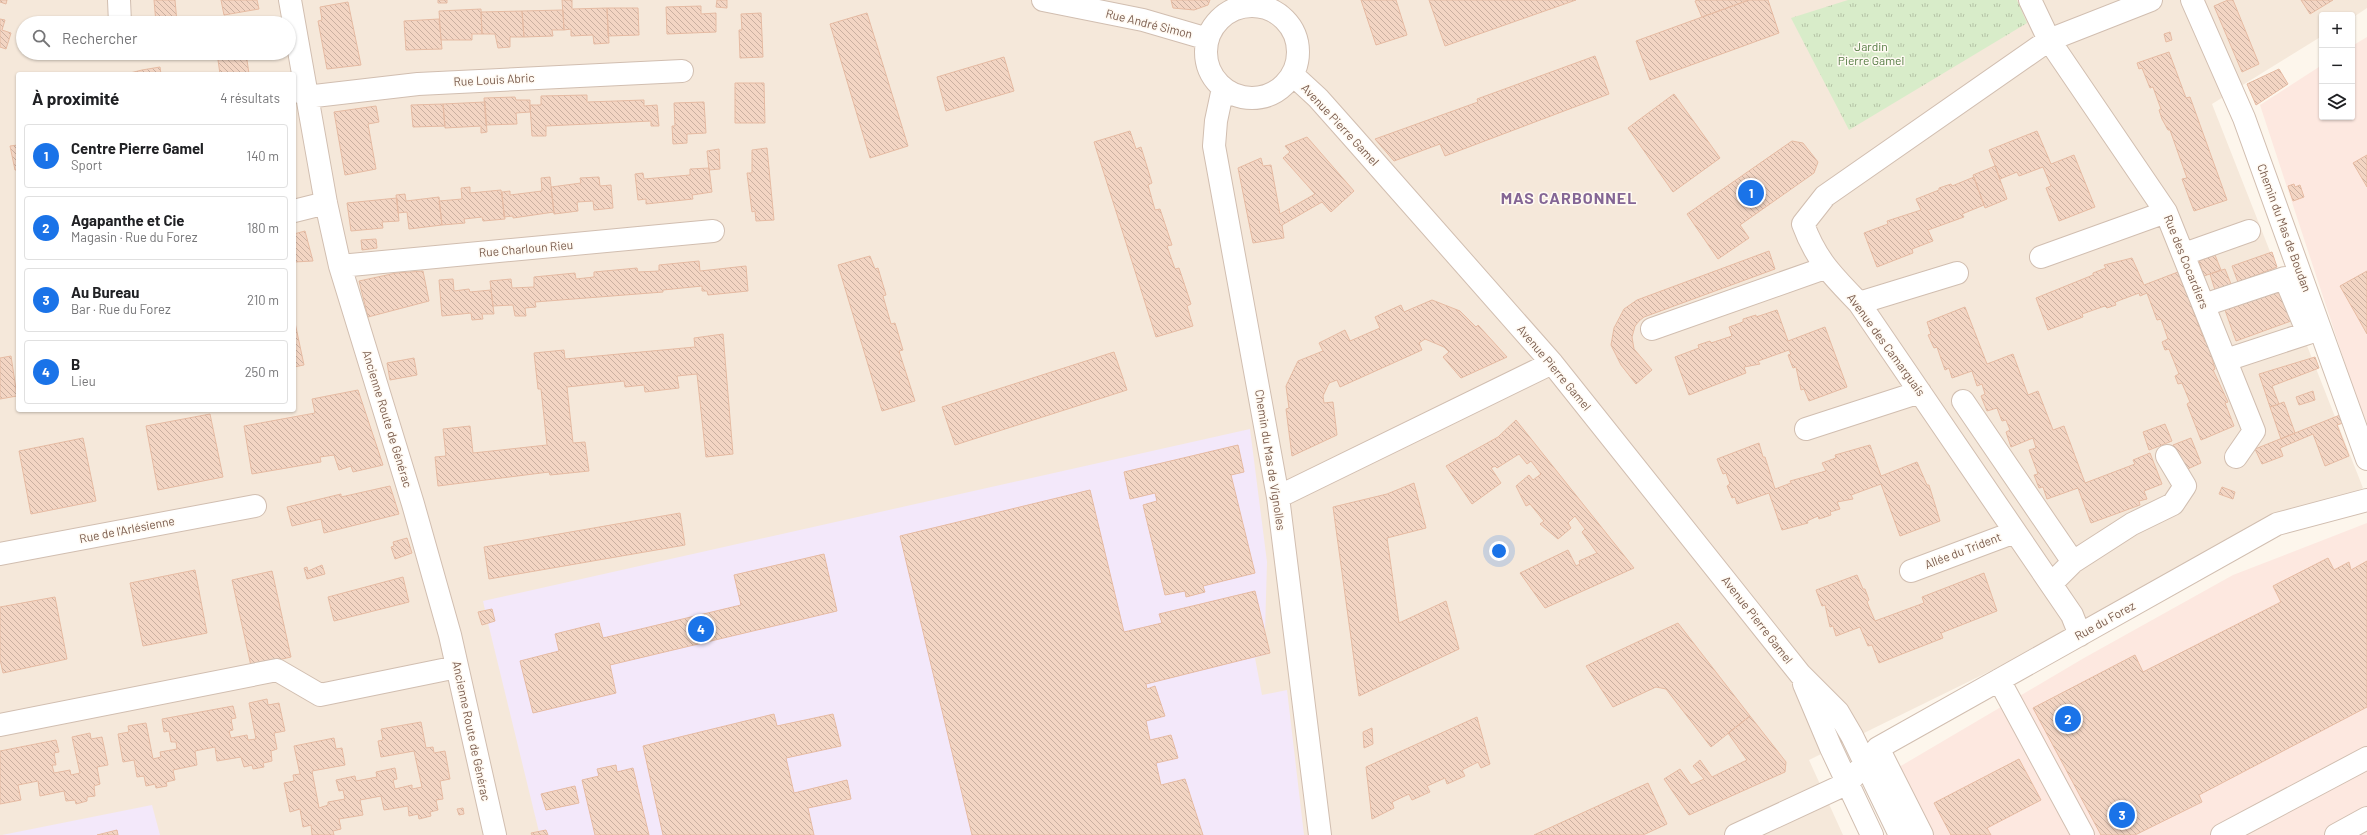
<!DOCTYPE html>
<html lang="fr">
<meta charset="utf-8">
<style>
body{margin:0;font-family:Barlow,sans-serif;background:#f2f2f2;color:#202124}
.controls{position:absolute;right:12px;top:12px;display:grid;overflow:hidden;border-radius:4px;box-shadow:0 1px 3px #0004}
.controls button{width:36px;height:36px;display:grid;place-items:center;padding:0;border:0;border-bottom:1px solid #e0e0e0;background:#fff;color:#202124;font:20px sans-serif}
.you{position:absolute;left:1499px;top:551px;width:14px;height:14px;margin:-10px;border:3px solid #fff;border-radius:50%;background:#1a73e8;box-shadow:0 0 0 6px #1a73e833}
.badge{display:grid;place-items:center;width:26px;height:26px;border-radius:50%;background:#1a73e8;color:#fff;font-size:13px;font-weight:700}
.pin{position:absolute;translate:-50% -50%;border:2px solid #fff;box-shadow:0 1px 4px #0006}
.list{margin:0;padding:0;list-style:none}
h2{display:flex;justify-content:space-between;align-items:center;height:52px;margin:0;padding:0 16px;font-size:17px}
h2 small{font-size:13px;font-weight:400;color:#757577}
.list li{display:grid;grid-template-columns:26px 1fr auto;gap:12px;align-items:center;box-sizing:border-box;height:64px;margin:0 8px 8px;padding:0 8px;border:1px solid #e0e0e0;border-radius:4px}
.list b{display:block;font-size:15px;white-space:nowrap}
.list p{margin:0;font-size:13px;white-space:nowrap;color:#757577}
.list em{font-size:13px;font-style:normal;color:#757577}
.icon{flex:none;width:22px;height:22px;fill:none;stroke:currentColor;stroke-width:2;stroke-linecap:round;stroke-linejoin:round}
.map{position:relative;flex:none;width:2367px;height:835px;overflow:hidden}
.search{position:absolute;background:#fff;box-shadow:0 1px 3px #0004;left:16px;top:16px;width:280px;height:44px;display:flex;align-items:center;gap:10px;box-sizing:border-box;padding:0 14px;border-radius:22px;color:#757577;font-size:15px}
.panel{position:absolute;background:#fff;box-shadow:0 1px 3px #0004;left:16px;top:72px;width:280px;height:340px;border-radius:4px}
.map>svg:first-child{display:block}
</style>
<div class="map">
<svg width="2367" height="835" viewBox="0 0 2367 835">
<defs>
<pattern id="park-tufts" width="24" height="20" patternUnits="userSpaceOnUse"><rect width="24" height="20" fill="#d8ecc9"/><path d="M3 7l-1-3M5 7V3M7 7l1-3M15 17l-1-3M17 17v-4M19 17l1-3" fill="none" stroke="#b4c2a5"/></pattern>
<pattern id="building-back-hatch" width="6" height="6" patternUnits="userSpaceOnUse"><rect width="6" height="6" fill="#f3d5c3"/><path d="M-1 5l2 2M0 0l6 6M5-1l2 2" fill="none" stroke="#cab0a1"/></pattern>
</defs>
<rect width="100%" height="100%" fill="#fdf6ec"/>
<!-- residential -->
<path fill="#f5e8da" fill-rule="evenodd" d="M0,0H2367V8L2352,18V15H2322V36L2212,104L2363,488L1809,760L1843,835H0ZM23,23H289V53H23ZM18,74H294V410H18Z"/>
<!-- commercial -->
<path fill="#fde8e0" d="M2367,37V423L2359,406L2260,105L2322,65V117H2352V46Z
M2367,523V835H1925L1894,770L2084,658L2233,575Z"/>
<!-- education -->
<path fill="#f3e8fa" d="M1250,429L1267,562L1265,632L1270,653L1255,658L1262,695L1287,690L1304,835H548L546,830L539,832L488,623L494,621L492,609L485,610L483,601Z
M152,805L160,835H2Z"/>
<!-- park -->
<path fill="url(#park-tufts)" d="M1848,0H2017L2027,23L1849,130L1791,18Z"/>
<!-- building -->
<path fill="url(#building-back-hatch)" stroke="#e6bba3" d="M0,0H7L6,4L0,2Z
M154,0H175L177,22L156,23Z
M221,0H257L259,9L224,15Z
M438,0H447V3H438Z
M562,0H572V9L607,8L609,43L594,44L593,35L571,36V29L564,30Z
M717,0H727V8L716,7Z
M1171,0H1210L1208,5L1194,10L1173,8Z
M1361,0H1396L1407,35L1376,45Z
M1429,0H1576L1445,46Z
M1698,0H1749L1702,17L1695,1Z
M1749,0H1768L1779,33L1650,80L1636,41Z
M2228,0H2233L2259,64L2242,72L2214,6Z
M2301,0H2333L2310,14Z
M348,2L361,65L327,69L318,21L322,20L320,7Z
M701,6V14L716,13V32L667,34L666,7Z
M607,8H638L639,35L608,36Z
M481,9L482,34H472V40H441L439,11Z
M563,10L564,30H552L553,36L524,37L522,11Z
M522,11L524,37H510V47L498,48L495,34H482L481,12Z
M761,13L763,57L740,58L739,30H742L741,14Z
M867,13L908,146L870,158L830,24Z
M0,19L5,20L2,30L11,33L6,49L0,47Z
M439,19L442,49L406,50L404,21Z
M2170,32L2172,40L2166,42L2164,34Z
M2169,52L2186,98L2190,97L2227,200L2194,211L2182,179L2187,178L2170,130H2168L2162,119L2159,110L2161,109L2153,87L2150,88L2142,68L2139,69L2137,63Z
M35,53H83V54L35,57Z
M217,53H246L249,74H220Z
M1595,56L1609,94L1445,156L1440,144L1394,161L1375,139L1478,102L1477,99Z
M1004,57L1014,91L946,111L937,77Z
M160,67L161,74H126L142,70Z
M2279,69L2288,84L2256,105L2247,84Z
M735,83H764L765,123H735Z
M1674,94L1720,158L1673,192L1628,128Z
M587,95V102L644,100V106L657,105L659,126H651V121L546,126V136H532L530,105H541V96Z
M515,97L516,100H530V112L516,113L517,124L486,125L484,98Z
M485,102L487,132L481,133V126L445,128L443,104Z
M704,102L706,133L687,134V143L673,144L672,126H675L674,103Z
M443,104L445,126L413,127L411,105Z
M376,106L379,122L368,124L376,169L345,175L334,112Z
M1130,131L1136,149L1141,147L1152,183L1148,185L1155,210L1160,209L1172,245L1167,246L1175,269L1179,268L1191,304L1187,306L1193,326L1156,337L1094,142Z
M2037,131L2051,164L2074,155L2095,207L2059,221L2046,188L2051,186L2043,167L2019,176L2017,172L2000,179L1989,150Z
M1307,137L1354,191L1331,212L1322,202L1282,225L1284,238L1253,243L1238,168L1261,158L1263,166L1271,165L1280,214L1315,194L1283,158L1290,152L1285,146Z
M1792,141L1803,143L1818,162L1814,173L1740,225L1749,238L1718,259L1687,214Z
M18,145V170H15L10,146Z
M767,148L774,220L756,221L755,211L752,212L747,173H752V150Z
M719,149L720,169L709,170L707,151Z
M2367,155V187L2353,163Z
M1995,166L2007,199L1985,208L1973,175Z
M709,168L712,192L692,195L693,199L646,204V199L638,200L635,174L643,173L644,179L690,175V169Z
M550,177L554,212L513,218V216L504,217L502,192L510,191V195L542,191L541,178Z
M599,177L600,186L611,185L613,208L594,210L593,201L577,202L578,211L554,214L551,187L581,183L580,178Z
M1974,177L1984,205L1962,214L1964,217L1928,230L1933,241L1912,249L1913,253L1877,267L1864,233L1888,224L1887,221L1921,210L1916,199L1939,190V188L1951,184L1952,186Z
M2294,184L2295,187L2300,185L2304,197L2293,201L2288,186Z
M470,187V193L501,190L505,219L483,221L482,217L464,219L465,223L442,225L439,201L462,199L461,188Z
M405,194L406,201L439,197L442,225L409,229L407,212L398,213L396,195Z
M397,198L399,221L382,222L383,228L351,231L347,203Z
M305,231L313,261L294,262V234Z
M376,239L377,248L362,250L361,240Z
M1769,251L1775,269L1644,317L1639,321L1635,326L1632,337L1634,349L1652,370L1636,384L1621,365L1611,345L1614,328L1624,309L1637,300Z
M2272,252L2277,267L2238,282L2232,266Z
M2215,255L2221,270L2204,276L2199,261Z
M870,256L875,269L878,268L886,295L883,296L891,324L895,323L903,350L899,351L915,401L882,411L838,265Z
M2132,258L2144,285L2178,272L2186,293L2189,292L2195,307L2192,308L2205,342L2208,341L2213,354L2211,355L2215,369L2213,370L2228,402L2225,403L2234,426L2201,440L2187,404L2190,402L2182,383L2178,384L2175,376L2179,374L2169,349L2165,350L2162,342L2168,339L2161,319L2157,320L2147,293L2140,296L2139,293L2115,302L2116,305L2107,308L2105,306L2082,314L2083,317L2048,330L2036,298L2093,275V273L2106,268L2104,265Z
M699,261L700,271L746,266L748,291L708,295L707,291H702V286L663,290V292L535,302L536,307L525,308L526,316H515L513,305L493,306L490,281L511,279L512,288L534,287V277L575,273L576,279L594,277V272L637,268L638,272L659,271V265Z
M2225,269L2231,284L2215,290L2210,274Z
M423,271L429,301L368,317L359,281L396,273Z
M2367,271V334L2340,286Z
M453,279L454,291L469,289L470,292L491,290L494,314H482L483,319L472,320L471,313L442,316L439,280Z
M2279,290L2291,321L2236,341L2225,310Z
M1432,300L1460,311L1476,327L1478,325L1507,357L1461,378L1443,357L1449,352L1444,347L1425,339L1419,343L1422,350L1340,387L1337,380L1329,383L1323,396L1324,403L1333,402L1337,435L1292,456L1286,409L1289,408L1286,386L1298,361L1323,351L1319,343L1345,330L1350,341L1380,328L1375,317L1401,305L1404,312Z
M1965,307L1987,364L2013,354L2028,395L2038,391L2053,430L2064,426L2085,483L2135,464L2133,460L2150,453L2162,484L2144,491L2147,499L2139,501L2140,505L2091,523L2078,488L2047,499L2043,487L2039,488L2034,475L2038,474L2029,450L2036,448L2033,438L2011,447L2006,432L2010,430L2006,420L2002,421L1997,408L1987,411L1981,396L1985,394L1982,384L1977,386L1972,371L1952,378L1949,368L1945,370L1937,347L1934,348L1928,335L1931,334L1927,322Z
M1777,310L1788,341L1825,327L1847,387L1809,401L1804,389L1801,390L1796,367L1793,368L1788,355L1791,354L1789,350L1758,361L1760,364L1744,367L1746,373L1689,395L1675,357L1699,348L1698,345L1710,341L1711,343L1732,336L1729,327L1743,322V319L1756,315V317Z
M294,318L304,365L294,367Z
M723,334L733,454L706,457L697,374L677,376L679,388L645,392L644,385L625,387L624,381L567,387L573,443L585,442L589,471L550,475L549,472L438,486L435,457L446,456L443,429L470,426L473,453L547,445L541,389H538L534,353L564,350L565,359L695,347L694,338Z
M1114,352L1127,390L955,445L942,407Z
M11,356L17,396L0,399V358Z
M2315,357L2319,368L2272,386L2279,404L2270,407L2259,374Z
M414,358L417,375L390,380L387,363Z
M358,390L383,465L353,472L351,466L339,470L334,455L320,457L321,462L252,474L244,426L315,413L312,399Z
M2313,391L2315,400L2299,405L2296,397Z
M2284,402L2295,433L2281,439L2270,407Z
M210,414L223,477L158,490L146,426Z
M2340,415L2343,423L2337,425L2349,456L2325,466L2313,434L2280,448L2283,456L2262,464L2255,449Z
M1516,420L1634,568L1545,608L1520,573L1568,550L1576,566L1580,564L1579,561L1597,553L1582,532L1585,529L1575,516L1568,523L1571,528L1558,539L1540,524L1544,521L1530,504L1526,506L1516,486L1529,475L1533,480L1541,474L1531,461L1527,464L1519,454L1497,468L1495,466L1491,468L1501,483L1472,504L1446,466L1498,437Z
M2165,424L2172,441L2149,450L2143,432Z
M83,438L96,501L31,514L19,451Z
M2191,438L2201,463L2183,471L2173,445Z
M1759,443L1763,457H1765L1775,489L1791,483L1790,481L1826,471L1822,463L1836,458L1835,455L1870,445L1881,476L1917,462L1927,485H1929L1940,521L1900,536L1881,484L1851,495L1853,499L1837,502L1840,509L1830,512L1831,515L1819,519L1818,516L1807,521L1808,523L1782,530L1769,493L1737,504L1735,497L1732,498L1727,486L1730,484L1726,473L1723,474L1717,459Z
M1238,445L1244,472L1231,475L1255,573L1203,586L1205,592L1186,597L1185,591L1165,595L1143,505L1157,501L1155,493L1130,499L1124,472Z
M1414,483L1426,528L1387,538L1399,623L1446,601L1459,649L1359,696L1333,507L1387,494Z
M390,486L399,514L324,533L321,519L292,526L287,507L341,494V497Z
M2222,487L2235,492L2233,499L2219,494Z
M1090,490L1124,632L1162,623L1159,614L1255,591L1270,653L1146,684L1147,689L1155,686L1165,716L1146,721L1150,740L1171,735L1178,758L1156,763L1161,785L1185,779L1203,835H972L900,536Z
M680,513L685,545L489,579L484,547Z
M407,538L412,553L395,559L391,547L394,546L393,542Z
M824,554L837,611L610,665L616,693L533,713L520,661L559,651L555,634L599,623L603,638L741,605L734,575Z
M2328,558L2334,570L2349,562L2351,570L2367,561V707L2199,795L2202,802L2135,835H2101L2033,708L2135,655L2143,672L2281,602L2273,586Z
M322,565L325,574L307,579L304,568L307,567L308,571Z
M195,570L207,633L143,646L130,583Z
M272,571L291,657L251,666L232,580Z
M1984,573L1997,611L1941,633L1943,638L1879,663L1872,645L1868,646L1860,627L1836,636L1833,626L1830,627L1825,605L1822,606L1816,590L1857,575L1863,589H1865L1869,600L1867,602L1875,621L1924,603L1922,597Z
M403,577L409,602L334,621L328,597Z
M55,597L67,659L3,673L0,659V607Z
M492,609L495,621L482,625L478,612Z
M1678,623L1750,716L1711,747L1666,689L1656,687L1613,707L1586,666Z
M267,699L268,705L279,703L285,731L274,733L277,749L271,751L272,761L263,763L264,767L253,769L252,765L244,767L241,757L217,761L215,747L195,751L197,765L173,770L175,780L166,782L167,786L156,788L155,784L146,786L144,776L137,777L134,760L123,762L118,734L129,732L128,726L146,723L153,759L161,757L160,752L177,749L176,742H171L169,731L164,732L162,719L233,706L236,718L231,719L233,730L229,731L231,738L247,735L248,740L256,739L249,703Z
M774,714L777,726L833,714L841,746L786,758L794,793L847,780L851,799L808,808L814,835H663L643,746Z
M1750,716L1786,762L1785,772L1689,815L1664,779L1680,769L1691,785L1704,779L1693,766L1700,760L1712,777L1747,760L1728,733Z
M1477,717L1490,764L1481,768L1478,762L1462,770L1465,776L1447,784L1445,778L1427,786L1430,792L1412,800L1409,794L1392,802L1394,808L1372,819L1366,767Z
M421,722L426,748L433,747L434,753L445,751L450,779L440,781L443,799L436,800L438,810L430,812L431,816L419,819L418,814L409,816L408,806L384,810L381,796L360,800L363,815L339,819L341,829L333,831L334,835H312L311,825L303,827L300,809L290,812L284,783L294,781L293,775L300,774L294,746L334,738L336,749L342,748L345,765L312,771L319,808L328,805V802L345,799L343,790L339,791L336,780L355,776L356,781L377,777L376,772L395,768L397,779L393,780L395,789L412,785V789L422,787L414,751L381,757L378,741L383,740L381,729Z
M1372,728L1373,744L1364,748L1363,732Z
M90,733L91,739L102,737L108,765L97,767L100,784L94,786L95,796L87,797V801L76,804L75,800L66,801L64,791L40,796L38,781L18,785L21,800L0,804V751L56,740L59,752L54,753L56,765H52L54,773L70,770L71,775L80,773L72,737Z
M2019,759L2041,800L1987,828L1991,835H1951L1934,803Z
M616,765L617,772L633,768L649,835H595L582,780L599,776L597,769Z
M1648,783L1667,824L1643,835H1534Z
M575,786L579,803L546,810L541,794Z
M463,808L464,814L459,815L457,809Z
M117,830L118,835H97Z
M546,830L548,835H532L531,833Z"/>
<g fill="none" stroke-linecap="round" stroke-linejoin="round">
<!-- minor casing -->
<g stroke="#d1beb0" stroke-width="24">
<path id="minor" d="M119,0L120,23
M290,0L326,203L340,266L413,504L450,635L495,835
M1043,0L1143,20L1208,39
M2030,0L2049,40L2166,212L2254,431L2236,457
M2192,0L2244,118L2367,459
M1206 52a46 46 0 1 1 92 0a46 46 0 1 1-92 0Z
M1293,75L1318,98L1350,134L1552,363L1800,674L1838,712L1852,736L1900,835
M1223,88L1216,121L1214,146L1278,497L1320,835
M306,97L418,84L682,71
M294,211L326,203
M2184,254L2249,231
M2041,257L2166,212
M340,266L713,231
M1859,303L1957,273
M2204,305L2285,278L2308,333L2226,360
M1652,329L1825,268
M1963,401L2073,562L2051,584
M1806,429L1920,392
M1278,497L1552,363
M0,554L255,506
M2073,562L2132,524L2173,504L2185,486L2167,456
M1911,571L2015,532
M2080,635L2072,615L1859,303C1833,276 1816,260 1803,224L1825,196L2049,40L2151,0
M1999,680L2083,835
M1804,684L1831,748L1872,835
M0,725L277,670L320,695L457,667
M1878,748L1922,835
M1736,835L1848,783L1878,748L2277,524L2367,500
M2222,835L2367,758
M2336,835L2367,818"/>
</g>
<!-- minor -->
<use href="#minor" stroke="#fff" stroke-width="22"/>
</g>
<g text-anchor="middle" stroke-width="3" stroke-linejoin="round" paint-order="stroke">
<!-- street labels -->
<g font-size="12" fill="#7a5c4d" stroke="#fffaf3">
<text transform="translate(1149 24) rotate(14)" y="4">Rue André Simon</text>
<text transform="translate(494 80) rotate(-3)" y="4">Rue Louis Abric</text>
<text transform="translate(1340 125) rotate(47)" y="4">Avenue Pierre Gamel</text>
<text transform="translate(2284 228) rotate(70)" y="4">Chemin du Mas de Boudan</text>
<text transform="translate(526 249) rotate(-5)" y="4">Rue Charloun Rieu</text>
<text transform="translate(2186 262) rotate(68)" y="4">Rue des Cocardiers</text>
<text transform="translate(1886 345) rotate(54)" y="4">Avenue des Camarguais</text>
<text transform="translate(1554 368) rotate(50)" y="4">Avenue Pierre Gamel</text>
<text transform="translate(387 419) rotate(73)" y="4">Ancienne Route de Générac</text>
<text transform="translate(1270 460) rotate(81)" y="4">Chemin du Mas de Vignolles</text>
<text transform="translate(127 530) rotate(-11)" y="4">Rue de l'Arlésienne</text>
<text transform="translate(1963 551) rotate(-21)" y="4">Allée du Trident</text>
<text transform="translate(1757 620) rotate(52)" y="4">Avenue Pierre Gamel</text>
<text transform="translate(2105 621) rotate(-29)" y="4">Rue du Forez</text>
<text transform="translate(471 731) rotate(78)" y="4">Ancienne Route de Générac</text>
</g>
<!-- park labels -->
<g font-size="12" fill="#537a41" stroke="#fffaf3">
<text x="1871" y="51">Jardin<tspan x="1871" dy="14">Pierre Gamel</tspan></text>
</g>
<!-- district labels -->
<g font-size="16" font-weight="bold" letter-spacing="1" fill="#846695" stroke="#fffaf3">
<text x="1569" y="204">MAS CARBONNEL</text>
</g>
</g>
</svg>
<div class="controls">
<button>+</button>
<button>−</button>
<button><svg class="icon" aria-label="layers" viewBox="0 0 24 24"><path d="M12 4l9 5-9 5-9-5zM3 14l9 5 9-5"/></svg></button>
</div>
<div class="you"></div>
<div class="pin badge" style="left:1751px;top:193px">1</div>
<div class="pin badge" style="left:2068px;top:719px">2</div>
<div class="pin badge" style="left:2122px;top:815px">3</div>
<div class="pin badge" style="left:701px;top:629px">4</div>
<div class="search"><svg class="icon" aria-label="search" viewBox="0 0 24 24"><circle cx="10" cy="10" r="6"/><path d="M15 15l6 6"/></svg>Rechercher</div>
<section class="panel">
<h2>À proximité<small>4 résultats</small></h2>
<ul class="list">
<li><span class="badge">1</span><div><b>Centre Pierre Gamel</b><p>Sport</p></div><em>140 m</em></li>
<li><span class="badge">2</span><div><b>Agapanthe et Cie</b><p>Magasin · Rue du Forez</p></div><em>180 m</em></li>
<li><span class="badge">3</span><div><b>Au Bureau</b><p>Bar · Rue du Forez</p></div><em>210 m</em></li>
<li><span class="badge">4</span><div><b>B</b><p>Lieu</p></div><em>250 m</em></li>
</ul>
</section>
</div>
